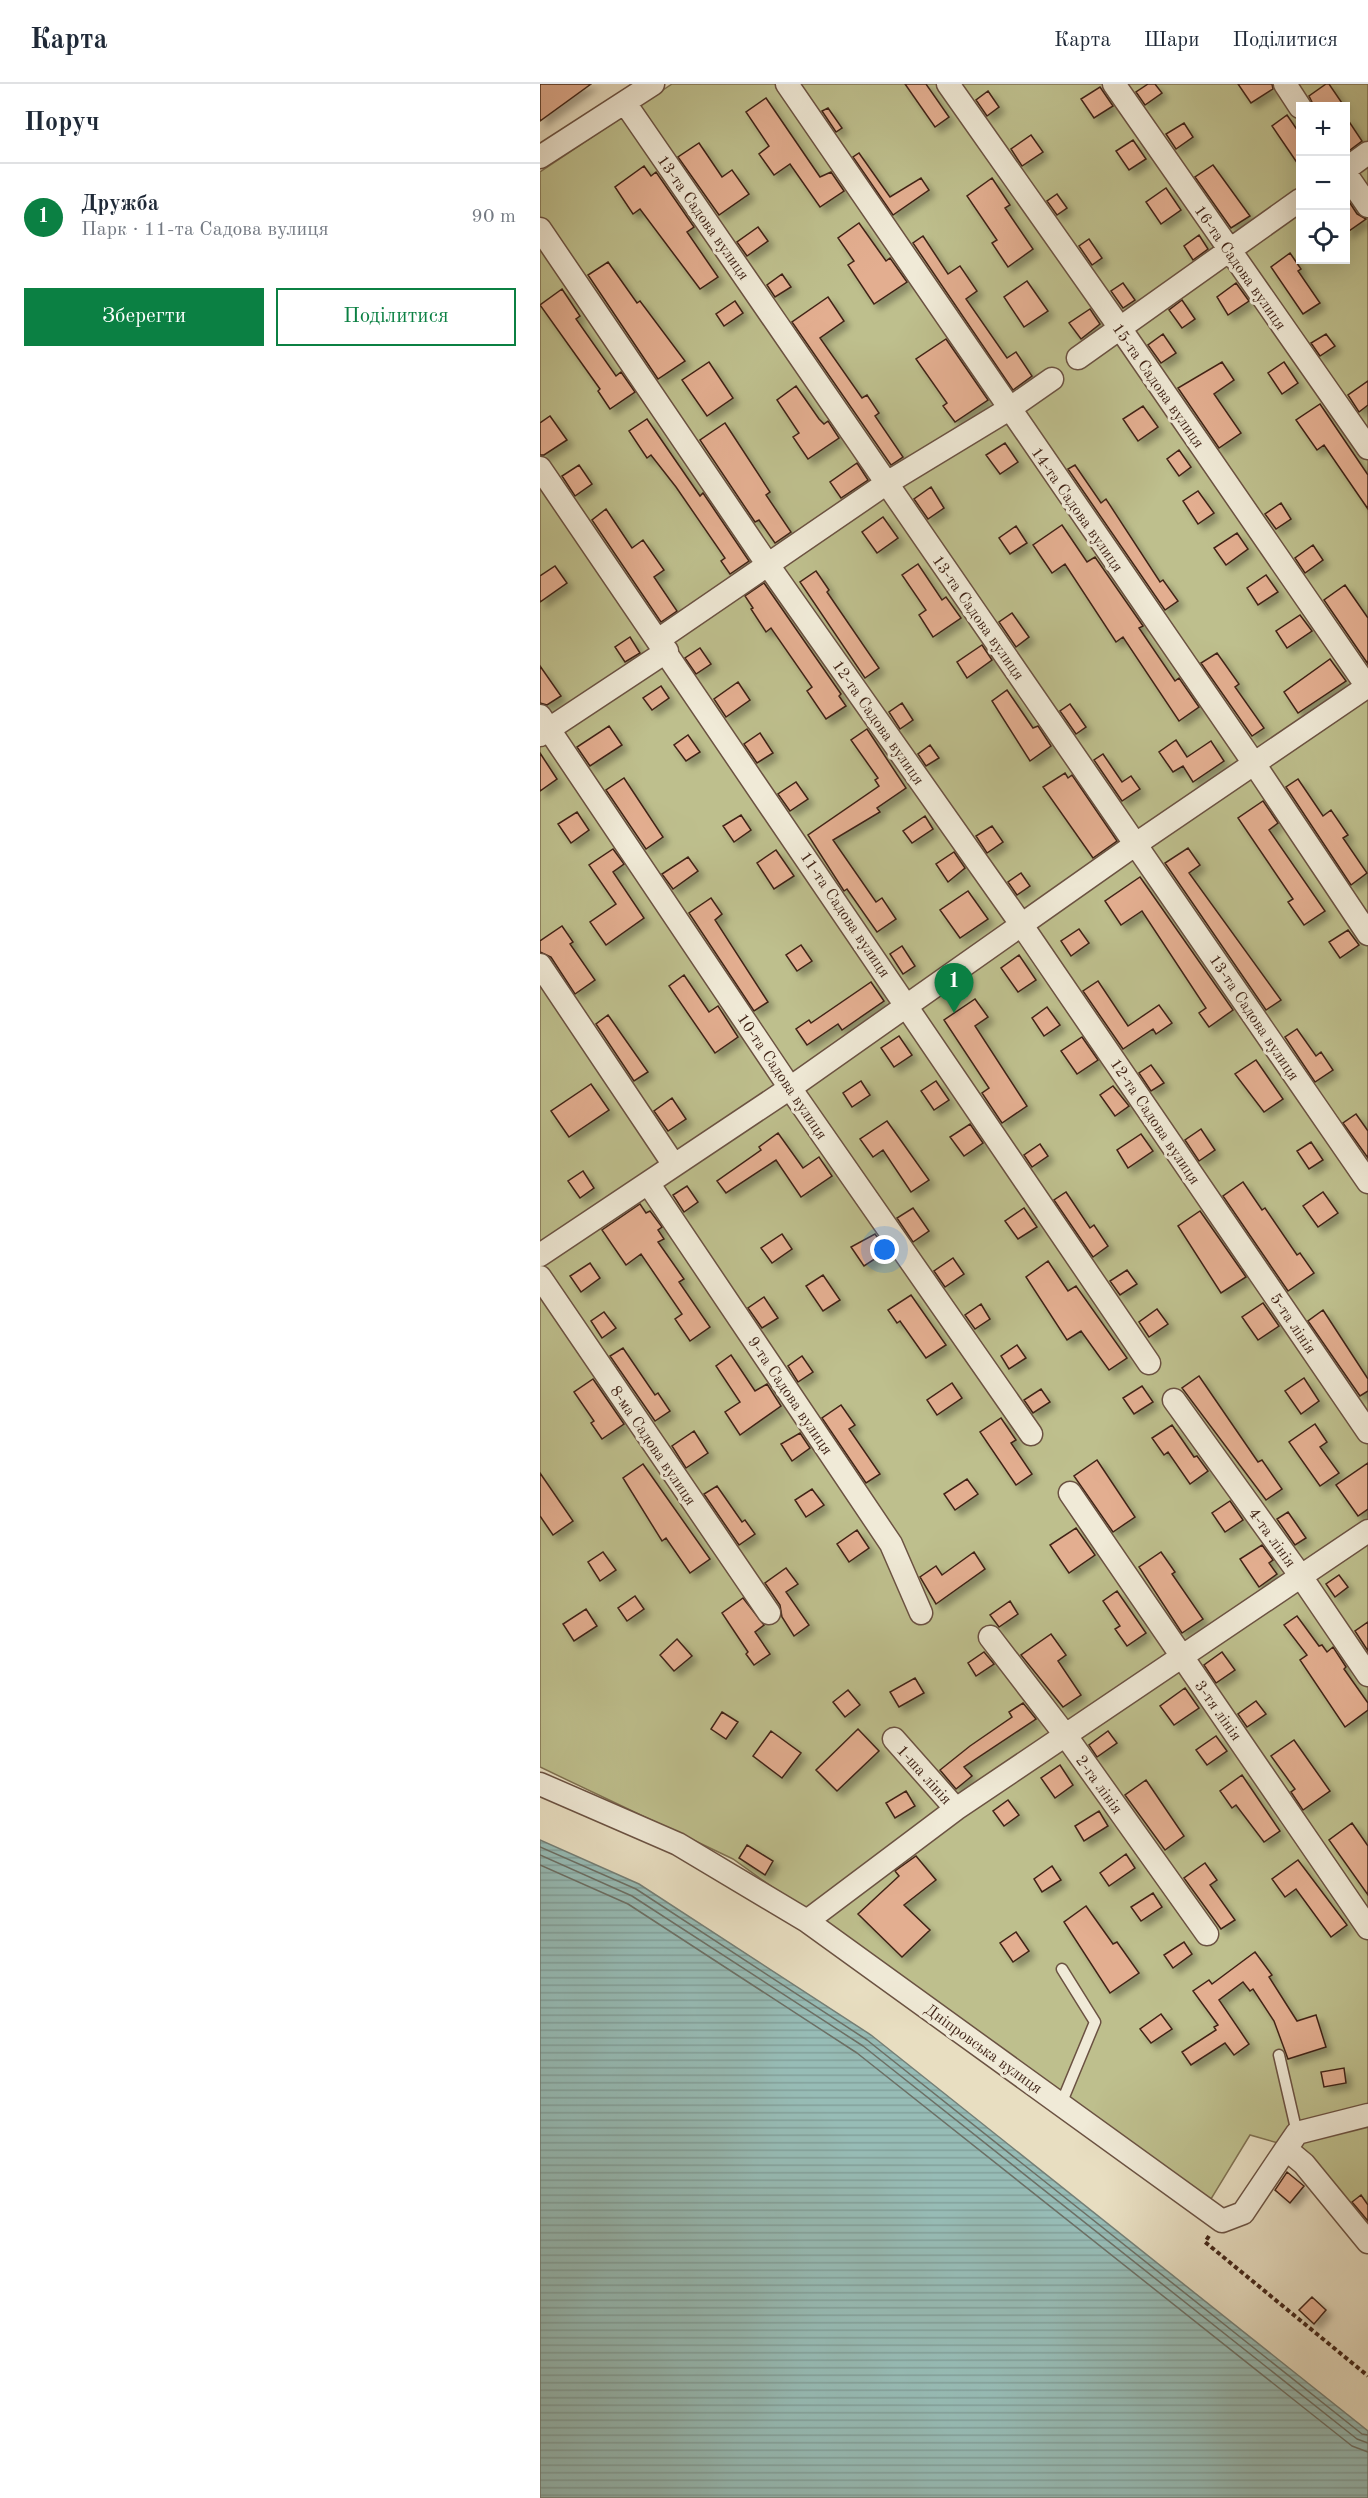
<!DOCTYPE html>
<html lang="uk">
<meta charset="utf-8">
<style>
body{margin:0;font-family:"Old Standard TT",serif;background:#f6f6f7;color:#1f2937}
.controls{position:absolute;right:18px;top:18px;display:grid;overflow:hidden;border-radius:0px;box-shadow:0 6px 24px #0002}
.controls button{width:54px;height:54px;display:grid;place-items:center;padding:0;border:0;border-bottom:2px solid #e0e1e3;background:#fff;color:#1f2937;font:30px sans-serif}
.you{position:absolute;left:345px;top:1166px;width:21px;height:21px;margin:-15px;border:4px solid #fff;border-radius:50%;background:#1a73e8;box-shadow:0 0 0 9px #1a73e833}
.badge{display:grid;place-items:center;width:39px;height:39px;border-radius:50%;background:#0b8043;color:#fff;font-size:20px;font-weight:700}
.pin{position:absolute;translate:-50% -50px;filter:drop-shadow(0 2px 3px #0008)}
.pin::after{content:'';position:absolute;top:32px;width:21px;height:18px;background:inherit;clip-path:polygon(0 0,100% 0,50% 100%)}
.list{margin:0;padding:0;list-style:none}
h2{display:flex;justify-content:space-between;align-items:center;height:78px;margin:0;padding:0 24px;font-size:26px}
h2 small{font-size:20px;font-weight:400;color:#747a83}
.list li{display:grid;grid-template-columns:39px 1fr auto;gap:18px;align-items:center;box-sizing:border-box;height:108px;padding:0 24px;border-top:2px solid #e0e1e3}
.list b{display:block;font-size:22px;white-space:nowrap}
.list p{margin:0;font-size:20px;white-space:nowrap;color:#747a83}
.list em{font-size:20px;font-style:normal;color:#747a83}
.actions{display:flex;gap:12px;padding:18px 24px}
.actions a{flex:1;padding:14px 0;border:2px solid #0b8043;border-radius:0px;text-align:center;font-size:21px;color:#0b8043}
.actions .main{background:#0b8043;color:#fff}
.icon{flex:none;width:33px;height:33px;fill:none;stroke:currentColor;stroke-width:2;stroke-linecap:round;stroke-linejoin:round}
.map{position:relative;flex:none;width:828px;height:2414px;overflow:hidden}
header{display:flex;align-items:center;gap:36px;box-sizing:border-box;height:84px;padding:0 30px;background:#fff;border-bottom:2px solid #e0e1e3}
header strong{font-size:28px}
nav{display:flex;gap:33px;margin-inline-start:auto;font-size:21px}
main{display:flex}
aside{flex:1;background:#fff}
.map>svg:first-child{display:block}
</style>
<header>
<strong>Карта</strong>
<nav><a>Карта</a><a>Шари</a><a>Поділитися</a></nav>
</header>
<main>
<aside>
<h2>Поруч<small></small></h2>
<ul class="list">
<li><span class="badge">1</span><div><b>Дружба</b><p>Парк · 11-та Садова вулиця</p></div><em>90 m</em></li>
</ul>
<div class="actions"><a class="main">Зберегти</a><a>Поділитися</a></div>
</aside>
<div class="map">
<svg width="828" height="2414" viewBox="0 0 828 2414">
<defs>
<pattern id="water-rules" width="6" height="5" patternUnits="userSpaceOnUse" patternTransform="scale(1.5)"><rect width="6" height="5" fill="#97bcb6"/><path d="M0 2.5h6" fill="none" stroke="#83a19c"/></pattern>
<filter id="shadow"><feDropShadow dx="5.5" dy="5.5" stdDeviation="3" flood-color="#0004"/></filter>
</defs>
<rect width="100%" height="100%" fill="#e8dec1"/>
<filter id="stains"><feTurbulence type="fractalNoise" baseFrequency=".00333" numOctaves="4"/><feColorMatrix values="0 0 0 0 .2 0 0 0 0 .09 0 0 0 0 .02 0 0 0 .5 -.17"/></filter>
<radialGradient id="worn" r=".72"><stop offset=".6" stop-color="#630" stop-opacity="0"/><stop offset="1" stop-color="#630" stop-opacity=".3"/></radialGradient>
<!-- garden -->
<path fill="#bebf8d" stroke="#807252" stroke-width="1.5" fill-rule="evenodd" d="M132,0H828V2150L763,2066L710,2051L671,2115L193,1775L0,1683V88ZM760,22H806V176H760Z"/>
<!-- water -->
<path fill="url(#water-rules)" stroke="#757f76" stroke-width="1.5" d="M0,1756L99,1800L331,1951L828,2347V2414H0Z"/>
<g fill="none" stroke-linecap="round" stroke-linejoin="round">
<!-- shore -->
<path stroke="#6c7066" stroke-width="1.5" d="M0,1763L96,1805L327,1956L822,2350L828,2351
M0,1771L92,1812L323,1962L817,2355L828,2359
M0,1781L88,1820L317,1969L812,2362L828,2368"/>
</g>
<!-- building -->
<path fill="#e3ae90" stroke="#412417" stroke-width="1.5" filter="url(#shadow)" d="M0,0H51L0,37Z
M365,0H386L409,33L395,43Z
M608,0H615L622,9L605,21L596,8Z
M698,0H732L733,5L711,19Z
M786,0H789L804,22H774L769,12Z
M560,3L573,22L554,34L541,15Z
M448,7L459,23L447,32L436,16Z
M226,14L280,93L291,88L304,107L280,123L250,80L234,91L219,70L229,62L206,28Z
M288,24L302,44L296,48L282,27Z
M747,31L760,50V83L732,42Z
M806,33L822,57L806,69Z
M644,39L653,53L636,65L626,50Z
M491,51L503,68L482,82L471,65Z
M593,56L606,75L589,86L576,67Z
M159,59L182,93L192,86L209,110L179,131L138,73Z
M319,69L350,113L381,94L389,106L353,131L313,73Z
M673,81L710,132L691,144L655,93Z
M104,82L111,92L116,88L154,143L147,148L178,193L160,205L100,125L93,130L75,103Z
M452,94L470,121L465,124L493,165L468,183L452,159L457,156L427,112Z
M626,104L641,126L621,140L606,118Z
M517,110L527,124L517,131L507,117Z
M806,113L817,130L826,135L806,149Z
M319,139L346,177L350,174L367,198L334,220L308,181L314,177L298,154Z
M218,143L228,157L207,172L197,158Z
M659,151L668,165L653,176L644,162Z
M383,152L408,190L420,182L437,207L426,215L467,274L476,268L492,292L473,306L373,159Z
M549,155L562,174L552,181L539,162Z
M750,169L761,185L758,187L780,219L763,230L731,183Z
M68,178L97,219L100,217L145,277L118,295L48,191Z
M242,190L251,203L235,213L227,201Z
M487,197L508,227L484,243L464,213Z
M583,199L595,216L583,224L571,207Z
M696,199L709,217L688,231L677,213Z
M22,205L40,232L36,235L76,292L81,288L95,308L70,325L58,307L60,305L0,221Z
M288,213L304,237L280,254L322,314L327,311L339,329L335,332L363,373L351,381L252,238Z
M642,216L655,235L642,244L629,226Z
M195,217L203,229L184,242L176,230Z
M550,225L560,240L541,255L529,239Z
M623,250L636,269L621,279L608,261Z
M786,250L795,262L780,272L771,259Z
M406,255L448,316L415,338L403,322L407,319L376,275Z
M169,278L193,314L167,332L142,296Z
M682,278L694,296L674,310L701,349L679,364L638,304Z
M744,278L758,299L742,310L728,289Z
M828,297V321L819,328L808,311Z
M256,302L279,335L284,340L288,337L299,354L268,375L253,353L259,349L237,316Z
M780,320L828,391V425L784,361L777,366L756,336Z
M603,322L618,343L598,357L583,335Z
M10,332L27,356L4,371H0V339Z
M107,335L160,412L163,409L209,477L190,490L181,477L185,474L136,403L111,371L107,374L89,347Z
M185,339L230,408L226,411L251,448L235,459L219,436L215,438L160,356Z
M465,359L478,378L460,390L446,371Z
M639,366L651,383L639,392L627,375Z
M317,379L328,396L301,414L290,398Z
M39,381L52,400L35,412L22,392Z
M535,381L561,419L566,415L620,498L623,496L638,517L625,526L528,385Z
M391,403L404,424L388,435L374,415Z
M658,407L674,429L658,440L643,417Z
M741,419L751,435L736,445L725,430Z
M66,425L92,464L103,456L124,486L114,493L137,527L121,538L52,436Z
M343,433L358,454L337,469L322,448Z
M522,441L547,478L555,473L603,542L599,544L635,597L639,594L659,623L639,637L583,553L576,558L525,480L512,489L493,461Z
M476,442L487,459L470,470L459,454Z
M697,449L708,465L686,481L674,464Z
M773,461L783,476L765,489L755,474Z
M378,480L402,516L406,513L421,534L393,553L379,531L386,526L362,491Z
M15,482L27,499L0,518V492Z
M276,487L289,506L287,508L339,584L325,594L260,498Z
M726,491L738,508L718,521L707,504Z
M224,499L301,610L299,612L306,622L286,635L267,607L272,603L231,544L226,548L211,525L213,524L205,512Z
M805,501L828,534V580L784,516Z
M472,529L489,553L476,563L459,538Z
M760,531L772,547L747,564L736,547Z
M90,553L100,569L85,578L75,563Z
M442,561L452,576L427,594L417,578Z
M160,564L171,580L156,590L145,574Z
M677,569L699,600L695,603L724,644L712,652L661,579Z
M790,575L806,597L758,629L744,608Z
M0,582L21,612L7,621L0,619Z
M198,598L210,616L186,633L174,615Z
M121,602L129,614L112,626L103,614Z
M467,606L493,644L498,642L511,662L490,677L452,617Z
M362,619L373,636L360,645L349,628Z
M530,620L546,643L536,650L520,627Z
M69,642L82,661L50,682L37,663Z
M327,645L366,704L337,724L340,728L293,756L336,818L342,814L356,835L337,848L307,805L304,807L268,751L339,702L335,696L338,694L311,656Z
M220,649L233,669L217,679L204,660Z
M148,651L160,668L146,677L134,661Z
M636,656L647,673L671,657L684,677L653,698L643,682L633,688L619,668Z
M390,661L399,674L386,682L378,670Z
M0,669L17,695L0,707Z
M563,670L582,698L591,692L600,705L582,717L554,676Z
M525,689L528,694L532,691L577,757L553,774L503,703Z
M84,694L123,753L106,765L66,706Z
M758,695L783,732L791,726L808,751L803,754L827,789L811,801L746,703Z
M256,698L268,715L250,727L238,710Z
M723,717L738,739L729,746L785,827L764,841L748,818L753,815L698,734Z
M37,728L49,746L31,759L18,740Z
M201,731L211,746L194,758L183,742Z
M385,732L393,745L372,759L363,747Z
M452,742L463,758L447,769L436,752Z
M648,764L660,781L649,789L741,916L726,926L625,779Z
M73,765L84,780L73,788L104,834L66,861L50,838L76,820L49,781Z
M236,766L254,792L234,805L217,779Z
M414,768L425,784L408,798L396,780Z
M148,773L158,787L133,805L122,790Z
M481,789L490,802L477,811L468,798Z
M600,793L693,926L669,943L659,929L666,924L602,827L581,841L565,817Z
M428,807L448,835L420,854L400,826Z
M171,814L182,830L175,836L228,918L214,927L149,829Z
M22,842L33,858L30,860L55,896L35,910L11,873L0,868V857Z
M539,845L549,859L531,872L521,857Z
M808,846L819,861L800,874L789,858Z
M261,861L272,877L257,887L246,871Z
M362,862L375,882L363,890L350,870Z
M479,871L496,896L478,908L461,884Z
M144,891L169,928L178,922L198,953L175,969L129,902Z
M558,897L588,942L619,921L632,939L616,950L613,945L583,965L543,907Z
M331,898L344,917L302,946L298,940L267,961L256,945L269,936L271,939Z
M435,915L448,933L435,942L487,1022L462,1039L442,1009L449,1004L404,936Z
M507,923L520,941L504,952L492,934Z
M68,931L108,988L94,997L56,940Z
M757,945L776,972L781,968L793,986L775,998L745,953Z
M359,952L372,971L354,983L341,964Z
M542,953L558,976L537,990L521,967Z
M716,976L743,1015L724,1028L695,990Z
M611,981L624,999L611,1007L599,989Z
M321,997L330,1011L312,1023L303,1009Z
M396,997L409,1016L394,1026L381,1007Z
M51,1000L69,1026L29,1053L11,1027Z
M573,1002L589,1022L575,1032L560,1011Z
M132,1014L146,1035L128,1047L114,1027Z
M816,1030L828,1047V1074L803,1039Z
M347,1037L389,1096L371,1108L343,1066L333,1073L320,1055Z
M430,1040L443,1059L424,1072L410,1053Z
M661,1045L675,1066L659,1077L645,1056Z
M238,1049L263,1084L279,1073L292,1092L261,1113L236,1076L186,1109L177,1097L221,1066L219,1063Z
M601,1050L613,1067L588,1084L577,1066Z
M771,1058L783,1076L769,1085L757,1067Z
M500,1060L508,1072L492,1083L484,1071Z
M43,1087L54,1104L40,1114L28,1097Z
M703,1098L722,1126L725,1124L757,1171L760,1169L774,1189L748,1207L683,1112Z
M147,1102L158,1118L144,1128L133,1111Z
M526,1108L550,1144L554,1141L568,1162L553,1173L514,1116Z
M783,1108L798,1129L778,1143L763,1122Z
M100,1120L106,1129L110,1127L122,1143L118,1146L124,1155L118,1158L144,1195L139,1198L170,1243L150,1257L135,1235L142,1230L101,1170L86,1181L62,1146Z
M373,1124L389,1147L373,1158L357,1134Z
M484,1124L497,1143L478,1155L465,1137Z
M660,1127L706,1193L681,1209L638,1142Z
M242,1150L252,1165L232,1179L221,1164Z
M335,1150L347,1167L324,1182L311,1163Z
M413,1174L424,1190L405,1203L394,1187Z
M508,1177L528,1207L536,1202L587,1274L569,1286L541,1247L527,1256L486,1193Z
M50,1179L60,1194L41,1208L30,1192Z
M587,1186L597,1200L580,1211L570,1197Z
M283,1191L300,1216L283,1227L266,1202Z
M371,1211L406,1261L386,1274L360,1237L357,1239L348,1226Z
M224,1213L238,1234L222,1244L208,1224Z
M723,1219L739,1242L718,1256L702,1233Z
M441,1220L450,1235L435,1245L425,1231Z
M617,1225L628,1240L609,1253L599,1238Z
M783,1226L828,1295V1307L820,1312L768,1237Z
M64,1228L76,1244L62,1254L51,1237Z
M477,1261L486,1274L469,1285L461,1272Z
M83,1264L115,1311L118,1309L130,1327L115,1337L70,1272Z
M191,1271L215,1307L227,1300L241,1322L200,1351L185,1328L200,1318L176,1282Z
M262,1272L273,1288L258,1298L248,1282Z
M659,1292L718,1378L722,1376L742,1405L726,1416L642,1304Z
M764,1294L779,1317L761,1330L745,1307Z
M53,1295L84,1340L62,1355L51,1339L54,1337L34,1308Z
M412,1299L422,1314L397,1331L387,1316Z
M602,1302L613,1318L594,1330L583,1314Z
M501,1305L510,1318L493,1329L484,1316Z
M301,1321L315,1341L309,1345L340,1390L326,1399L282,1334Z
M461,1334L476,1356L471,1359L492,1390L476,1401L440,1348Z
M775,1340L787,1358L780,1363L799,1389L780,1402L749,1358Z
M632,1341L654,1373L657,1372L668,1387L650,1400L628,1368L624,1371L612,1354Z
M154,1347L168,1369L146,1384L132,1362Z
M260,1349L270,1364L252,1377L241,1360Z
M557,1376L595,1433L573,1448L534,1392Z
M828,1379V1425L818,1432L796,1401Z
M103,1380L170,1475L150,1489L126,1454L122,1457L83,1394Z
M0,1389L33,1437L13,1451L0,1432Z
M427,1395L438,1410L415,1426L404,1410Z
M177,1402L202,1438L205,1436L215,1450L199,1461L164,1410Z
M272,1405L284,1421L266,1433L255,1416Z
M690,1417L703,1436L685,1448L672,1429Z
M748,1428L766,1454L755,1461L737,1435Z
M536,1444L555,1471L529,1489L510,1461Z
M317,1446L329,1464L309,1478L297,1460Z
M722,1461L733,1476L729,1479L737,1490L719,1503L700,1475Z
M63,1468L76,1486L60,1497L48,1478Z
M434,1468L445,1485L396,1520L380,1493L396,1482L402,1491Z
M621,1468L635,1488L632,1490L663,1535L642,1549L599,1483Z
M246,1484L258,1500L246,1508L269,1541L254,1552L242,1533L240,1521L225,1499Z
M799,1491L808,1503L795,1513L786,1500Z
M577,1507L606,1549L587,1562L575,1545L580,1542L563,1517Z
M95,1512L104,1525L87,1537L78,1524Z
M203,1514L224,1541L215,1548L230,1570L214,1581L206,1570L208,1568L182,1529Z
M470,1517L478,1530L459,1543L450,1531Z
M46,1525L57,1542L34,1557L23,1540Z
M757,1532L779,1562L782,1561L787,1568L793,1563L806,1583L804,1585L828,1619V1626L805,1643L760,1576L767,1571L744,1541Z
M828,1538V1567L815,1547Z
M511,1550L526,1571L518,1577L541,1611L523,1623L481,1571Z
M137,1555L152,1572L134,1587L120,1571Z
M444,1568L454,1580L436,1592L428,1579Z
M682,1568L695,1586L676,1599L664,1581Z
M375,1594L384,1609L359,1623L350,1608Z
M645,1604L659,1624L634,1641L620,1622Z
M308,1606L320,1621L305,1633L293,1618Z
M716,1617L726,1630L707,1643L698,1630Z
M483,1619L496,1635L424,1683L432,1692L416,1705L400,1686L430,1662L472,1633L469,1628Z
M182,1628L198,1638L186,1655L171,1645Z
M318,1645L339,1667L297,1707L276,1686Z
M231,1647L261,1669L242,1694L213,1672Z
M568,1647L577,1659L557,1673L549,1661Z
M676,1652L687,1667L667,1681L656,1666Z
M754,1656L790,1707L763,1726L751,1708L755,1705L731,1672Z
M520,1681L533,1701L515,1714L501,1694Z
M702,1691L740,1747L724,1758L696,1721L692,1724L680,1707Z
M606,1696L644,1752L625,1766L585,1711Z
M366,1707L375,1722L355,1734L346,1719Z
M468,1716L479,1731L464,1742L453,1727Z
M559,1727L568,1742L544,1757L535,1742Z
M812,1739L828,1762V1811L789,1756Z
M207,1761L233,1777L225,1791L199,1774Z
M586,1770L595,1784L569,1802L560,1789Z
M376,1772L396,1796L364,1821L390,1846L362,1873L318,1830L359,1792L355,1787Z
M758,1776L807,1841L791,1853L756,1805L745,1813L732,1795Z
M665,1779L677,1796L670,1801L695,1836L681,1845L644,1794Z
M512,1782L521,1796L502,1808L494,1795Z
M613,1809L622,1823L601,1837L591,1823Z
M546,1822L573,1860L577,1858L599,1889L570,1909L524,1838Z
M476,1848L489,1867L473,1878L460,1859Z
M644,1858L652,1870L633,1884L624,1871Z
M715,1868L732,1891L729,1893L757,1937L776,1931L786,1963L748,1975L734,1937L713,1905L710,1907L703,1898L679,1916L709,1960L694,1971L685,1959L651,1981L642,1968L676,1946L674,1943L678,1941L653,1907L669,1896L672,1900Z
M621,1930L632,1945L611,1959L600,1945Z
M804,1984L806,1999L784,2003L781,1988Z
M747,2088L764,2102L750,2119L735,2106Z
M821,2111L828,2121V2137L812,2118Z
M772,2213L786,2226L774,2240L759,2226Z"/>
<g fill="none" stroke-linecap="round" stroke-linejoin="round">
<!-- lane casing -->
<g stroke="#6b5242" stroke-width="13">
<path id="lane" d="M739,1971L757,2049
M521,2020L555,1938L522,1885"/>
</g>
<!-- street casing -->
<g stroke="#6b5242" stroke-width="25">
<path id="street" d="M247,0L713,678L828,850
M408,0L580,244L828,604
M574,0L828,364
M745,0L760,23
M85,19L828,1098
M0,73L113,0
M806,85L828,69
M806,90L828,122
M0,145L228,481L481,840L828,1348
M538,274L760,116
M0,384L609,1279
M0,632L250,1004L491,1350
M0,651L127,567L118,556L347,399L469,325L512,295
M0,881L134,1081
M108,1099L351,1460L381,1529
M0,1171L250,1004L596,760L828,602
M0,1193L229,1529
M634,1316L760,1491L828,1591
M530,1409L828,1844
M450,1553L526,1652L667,1850
M354,1655L416,1725
M0,1700L138,1760L267,1837L682,2137L703,2129L746,2065L764,2080L828,2158
M267,1837L416,1725L828,1447
M746,2065L757,2049L828,2031"/>
</g>
<!-- path -->
<path stroke="#412417" stroke-width="4" stroke-dasharray="4.5 3" stroke-linecap="butt" d="M669,2152L665,2158L828,2292"/>
<!-- lane -->
<use href="#lane" stroke="#f0ead7" stroke-width="10"/>
<!-- street -->
<use href="#street" stroke="#f0ead7" stroke-width="22"/>
</g>
<g text-anchor="middle" stroke-width="6" stroke-linejoin="round" paint-order="stroke">
<!-- street labels -->
<g font-size="16" fill="#412417" stroke="#f0ead7">
<text transform="translate(164 133) rotate(55)" y="6">13-та Садова вулиця</text>
<text transform="translate(701 183) rotate(55)" y="6">16-та Садова вулиця</text>
<text transform="translate(619 301) rotate(55)" y="6">15-та Садова вулиця</text>
<text transform="translate(538 425) rotate(55)" y="6">14-та Садова вулиця</text>
<text transform="translate(439 533) rotate(55)" y="6">13-та Садова вулиця</text>
<text transform="translate(339 638) rotate(55)" y="6">12-та Садова вулиця</text>
<text transform="translate(306 830) rotate(56)" y="6">11-та Садова вулиця</text>
<text transform="translate(715 933) rotate(56)" y="6">13-та Садова вулиця</text>
<text transform="translate(243 992) rotate(56)" y="6">10-та Садова вулиця</text>
<text transform="translate(616 1037) rotate(56)" y="6">12-та Садова вулиця</text>
<text transform="translate(754 1239) rotate(56)" y="6">5-та лінія</text>
<text transform="translate(251 1311) rotate(56)" y="6">9-та Садова вулиця</text>
<text transform="translate(114 1361) rotate(56)" y="6">8-ма Садова вулиця</text>
<text transform="translate(733 1453) rotate(54)" y="6">4-та лінія</text>
<text transform="translate(679 1626) rotate(55)" y="6">3-тя лінія</text>
<text transform="translate(385 1690) rotate(48)" y="6">1-ша лінія</text>
<text transform="translate(560 1700) rotate(54)" y="6">2-га лінія</text>
<text transform="translate(444 1964) rotate(36)" y="6">Дніпровська вулиця</text>
</g>
</g>
<rect width="100%" height="100%" filter="url(#stains)"/>
<rect width="100%" height="100%" fill="url(#worn)"/>
</svg>
<div class="controls">
<button>+</button>
<button>−</button>
<button><svg class="icon" aria-label="locate" viewBox="0 0 24 24"><circle cx="12" cy="12" r="6"/><path d="M12 2v4M12 18v4M2 12h4M18 12h4"/></svg></button>
</div>
<div class="you"></div>
<div class="pin badge" style="left:414px;top:929px">1</div>
</div>
</main>
